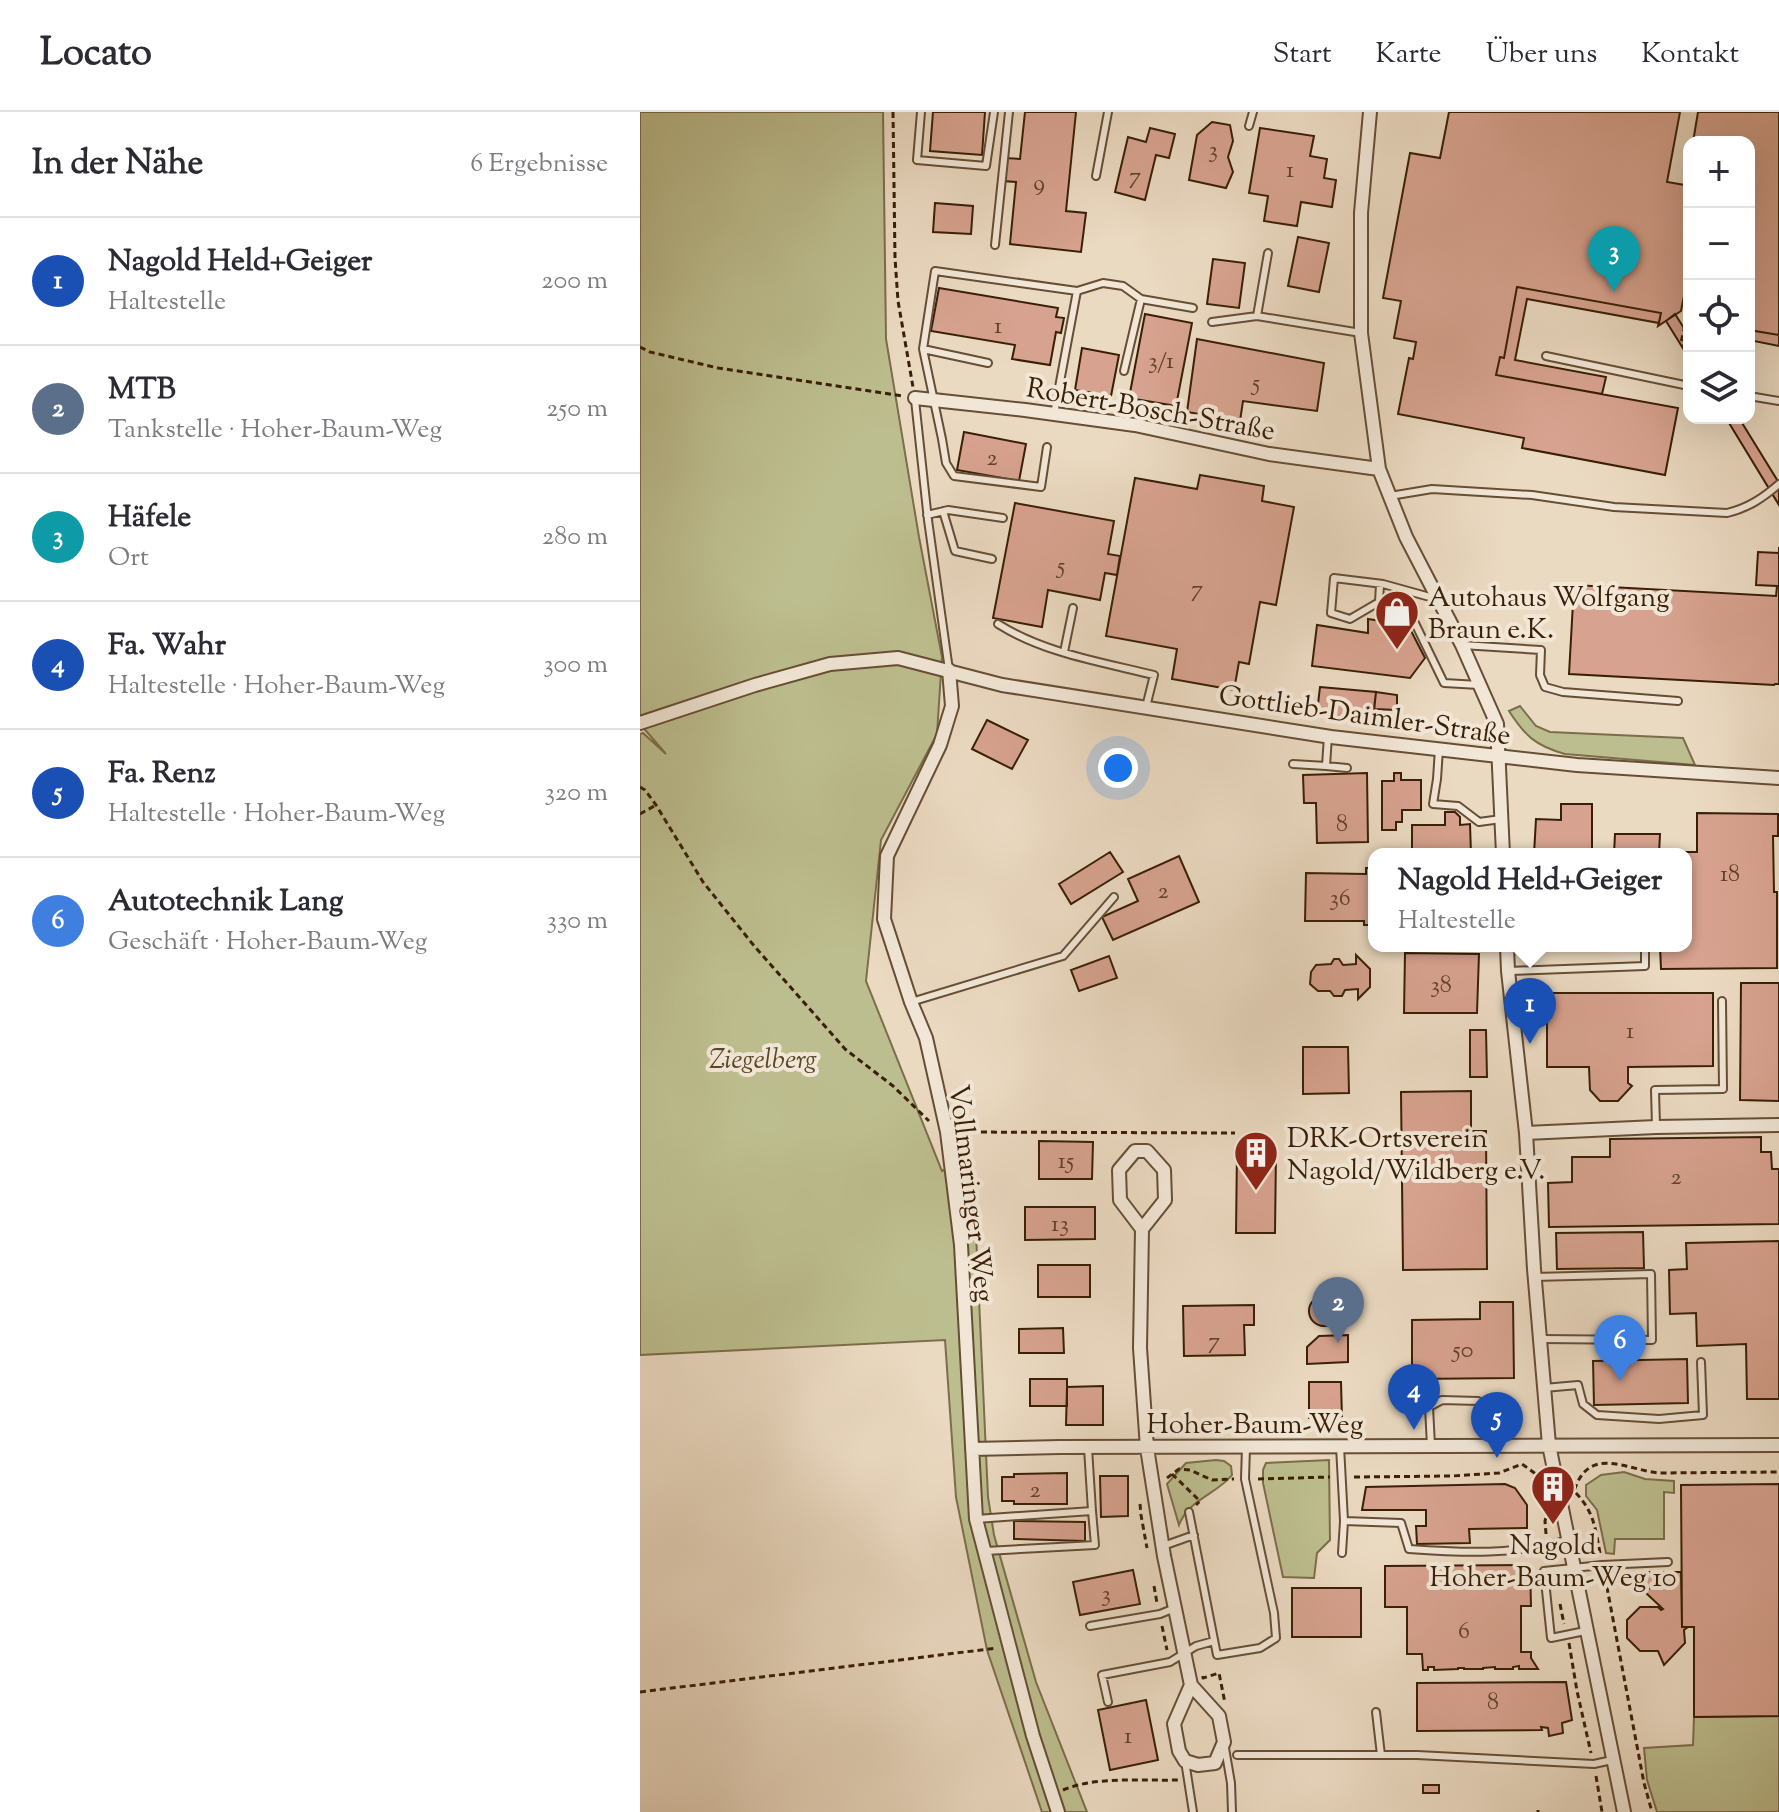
<!DOCTYPE html>
<html lang="de">
<meta charset="utf-8">
<style>
body{margin:0;font-family:"Sorts Mill Goudy",serif;background:#f2f2f3;color:#2b2b33}
.controls{position:absolute;right:24px;top:24px;display:grid;overflow:hidden;border-radius:16px;box-shadow:0 8px 32px #0002}
.controls button{width:72px;height:72px;display:grid;place-items:center;padding:0;border:0;border-bottom:2px solid #e1e1e2;background:#fff;color:#2b2b33;font:40px sans-serif}
.you{position:absolute;left:478px;top:656px;width:28px;height:28px;margin:-20px;border:6px solid #fff;border-radius:50%;background:#1a73e8;box-shadow:0 0 0 12px #1a73e833}
.badge{display:grid;place-items:center;width:52px;height:52px;border-radius:50%;background:#0f766e;color:#fff;font-size:26px;font-weight:700}
.pin{position:absolute;translate:-50% -66px;filter:drop-shadow(0 2px 4px #0008)}
.pin::after{content:'';position:absolute;top:42px;width:28px;height:24px;background:inherit;clip-path:polygon(0 0,100% 0,50% 100%)}
.popup{position:absolute;left:728px;top:736px;width:324px;height:104px;box-sizing:border-box;display:grid;place-content:center;border-radius:16px;background:#fff;filter:drop-shadow(0 2px 6px #0005);font-size:26px;white-space:nowrap;color:#7c7c81}
.popup b{font-size:30px;color:#2b2b33}
.popup::after{content:'';position:absolute;left:50%;top:100%;margin-left:-16px;border:16px solid transparent;border-top-color:#fff}
.list{margin:0;padding:0;list-style:none}
h2{display:flex;justify-content:space-between;align-items:center;height:104px;margin:0;padding:0 32px;font-size:34px}
h2 small{font-size:26px;font-weight:400;color:#7c7c81}
.list li{display:grid;grid-template-columns:52px 1fr auto;gap:24px;align-items:center;box-sizing:border-box;height:128px;padding:0 32px;border-top:2px solid #e1e1e2}
.list b{display:block;font-size:30px;white-space:nowrap}
.list p{margin:0;font-size:26px;white-space:nowrap;color:#7c7c81}
.list em{font-size:26px;font-style:normal;color:#7c7c81}
.icon{flex:none;width:44px;height:44px;fill:none;stroke:currentColor;stroke-width:2;stroke-linecap:round;stroke-linejoin:round}
.map{position:relative;flex:none;width:1139px;height:1700px;overflow:hidden}
header{display:flex;align-items:center;gap:48px;box-sizing:border-box;height:112px;padding:0 40px;background:#fff;border-bottom:2px solid #e1e1e2}
header strong{font-size:38px}
nav{display:flex;gap:44px;margin-inline-start:auto;font-size:28px}
main{display:flex}
aside{flex:1;background:#fff}
.map>svg:first-child{display:block}
</style>
<header>
<strong>Locato</strong>
<nav><a>Start</a><a>Karte</a><a>Über uns</a><a>Kontakt</a></nav>
</header>
<main>
<aside>
<h2>In der Nähe<small>6 Ergebnisse</small></h2>
<ul class="list">
<li><span class="badge" style="background:#1a4fb4">1</span><div><b>Nagold Held+Geiger</b><p>Haltestelle</p></div><em>200 m</em></li>
<li><span class="badge" style="background:#5c6f8a">2</span><div><b>MTB</b><p>Tankstelle · Hoher-Baum-Weg</p></div><em>250 m</em></li>
<li><span class="badge" style="background:#0f9aa8">3</span><div><b>Häfele</b><p>Ort</p></div><em>280 m</em></li>
<li><span class="badge" style="background:#1a4fb4">4</span><div><b>Fa. Wahr</b><p>Haltestelle · Hoher-Baum-Weg</p></div><em>300 m</em></li>
<li><span class="badge" style="background:#1a4fb4">5</span><div><b>Fa. Renz</b><p>Haltestelle · Hoher-Baum-Weg</p></div><em>320 m</em></li>
<li><span class="badge" style="background:#3f7fe0">6</span><div><b>Autotechnik Lang</b><p>Geschäft · Hoher-Baum-Weg</p></div><em>330 m</em></li>
</ul>
</aside>
<div class="map">
<svg width="1139" height="1700" viewBox="0 0 1139 1700">
<rect width="100%" height="100%" fill="#ebdac2"/>
<filter id="stains"><feTurbulence type="fractalNoise" baseFrequency=".0025" numOctaves="4"/><feColorMatrix values="0 0 0 0 .2 0 0 0 0 .09 0 0 0 0 .02 0 0 0 .5 -.17"/></filter>
<radialGradient id="worn" r=".72"><stop offset=".6" stop-color="#630" stop-opacity="0"/><stop offset="1" stop-color="#630" stop-opacity=".3"/></radialGradient>
<!-- green -->
<path fill="#bdbe8f" stroke="#7b6e4a" stroke-width="2" d="M0,0H243L246,227L279,425L302,545L297,622L241,728L226,869L302,1059L320,1050L336,1121L348,1385L354,1423L396,1570L447,1700H402L347,1538L316,1385L305,1228L0,1243V622L3,621L26,642L0,612Z
M880,594L896,614L910,620L1043,626L1055,653L925,642C896,634 885,624 869,599Z
M576,1348L584,1349L591,1354L592,1363C577,1382 548,1388 539,1413L527,1372L546,1351Z
M689,1348L690,1428L677,1441L674,1466L643,1465L623,1371V1358L626,1351Z
M984,1360L1005,1367L1034,1369V1381L1024,1380V1427H975L974,1442L966,1441L957,1398L946,1384V1373L961,1363Z
M1139,1604V1700H1017L1007,1668L1004,1636L1053,1633L1054,1605Z"/>
<!-- building -->
<path fill="#d7a28f" stroke="#391f06" stroke-width="2" d="M293,0H345L342,43L290,39Z
M385,0H436L426,99L446,101L441,140L370,132L376,70L362,69L365,46L380,47Z
M809,0H1040L1027,70L1045,73L1049,49V169L1047,168L1041,199L1018,214L1021,201L877,175L864,246L860,245L856,263L1038,296L1025,363L882,336L884,326L758,302L769,246L773,247L776,230L754,226L761,189L743,186L770,41L800,46Z
M1058,0H1139V223L1109,218V30H1053Z
M572,10L590,13L593,29L588,45L593,60L586,76L549,68L557,23Z
M510,16L535,22L529,46L516,43L505,88L475,80L488,25L506,30Z
M620,16L674,24L670,44L687,47L684,66L696,68L692,95L661,90L657,114L624,109L628,84L609,81Z
M295,91L333,94L331,122L293,120Z
M658,125L689,131L679,180L648,174Z
M573,147L605,151L599,196L567,192Z
M877,175L1021,201L1019,211L887,187L875,248L966,265L962,282L856,263L860,245L864,246Z
M299,176L418,196L416,205L424,206L421,221L416,220L410,253L372,247L375,233L291,219Z
M505,202L552,211L536,294L489,286Z
M1035,202L1049,224V246L1026,209Z
M1109,218L1139,223V234L1109,228Z
M557,227L684,251L677,299L603,289L600,309L547,300Z
M442,236L479,243L471,284L435,278Z
M1086,306H1099L1139,371V393Z
M324,320L386,332L379,369L317,358Z
M560,363L624,374L622,389L654,395L636,493L620,490L609,552L599,550L594,578L532,567L537,537L466,524L495,366L557,377Z
M375,391L474,409L468,442L480,444L477,463L465,461L460,488L408,478L402,515L353,506Z
M1139,435V572H1135L1134,573L929,562L934,473L1136,484L1137,474L1116,473L1118,440L1139,441Z
M728,507L768,513L785,546L770,566L672,554L677,513L728,521Z
M680,575L736,580L733,609L677,601Z
M736,580L757,583V598L734,597Z
M347,608L388,628L372,657L332,637Z
M727,661L728,730L677,731L676,691H664L663,663Z
M754,661H761V668H781V698H762V710H756V718H742V669H754Z
M921,692H952V742H894L896,707L921,708Z
M805,700H815L820,705V713L830,712L831,742H772V713H805Z
M1057,701L1138,702V724H1133L1134,780H1137V856L1021,857L1020,834H1046V742H1035V740H1057Z
M975,722H1020L1019,742H974Z
M470,740L483,760L431,792L419,772Z
M539,744L559,790L473,828L462,805L498,789L488,767Z
M726,756H734V813H724V809H665L666,761L726,762Z
M765,841L839,842L837,901H764Z
M716,843L730,857V875L718,887V877L705,878L702,884H694L690,879H678L670,872L671,860L676,853L691,852L694,847H699L703,853L716,852Z
M469,844L477,866L439,879L431,858Z
M1101,871H1139V989L1100,988Z
M907,881H1073V954L988,955V971L992,974L978,989H960L950,978L949,955H907Z
M830,918H846L847,965H830Z
M663,935H708L709,981L663,982Z
M831,979V1019H846L847,1157L763,1158L761,980Z
M1121,1025V1040H1131L1132,1057H1139V1112L909,1115L908,1071L932,1070V1045H970V1027Z
M399,1029L453,1030L452,1067H399Z
M597,1038L636,1039L635,1121H596Z
M385,1095H455V1127L385,1128Z
M1003,1120L1004,1156L917,1157L916,1121Z
M1139,1129V1287H1107L1106,1232L1057,1234L1056,1201L1030,1202L1029,1158L1047,1157L1046,1131Z
M398,1153H450V1185H398Z
M669 1199a15 15 0 1 1 30 0a15 15 0 1 1-30 0Z
M840,1190H873L874,1266L772,1267V1208L840,1207Z
M614,1193V1213H604L605,1243L544,1244L543,1194Z
M423,1216L424,1241H379V1217Z
M708,1223V1250L667,1252V1235L679,1224Z
M1047,1247L1048,1291L954,1293L953,1249Z
M390,1267H427V1294H390Z
M669,1270H701L702,1306H669Z
M463,1274V1313H426L427,1275Z
M427,1361V1392H374V1389H362V1365H374V1362Z
M460,1364H488V1404L461,1405Z
M865,1372L875,1376L887,1393V1416L829,1417L830,1431L777,1432L776,1414H786V1398H722L726,1375Z
M1139,1372V1604L1054,1605V1515H1042L1041,1373Z
M374,1409L445,1410V1429L374,1427Z
M890,1453L891,1494H881V1540H891V1546L898,1557H879V1554L873,1555V1557H855V1555L843,1556V1557H824V1556H818V1557L794,1558V1555H788V1558H783L782,1542H767V1495H745V1454Z
M493,1458L500,1492L440,1503L433,1470Z
M1000,1460H1041L1042,1515H1048L1044,1518L1045,1531L1024,1553L1018,1539H1000L987,1526V1508L1000,1495H1018L1021,1498L1023,1497L1005,1480L1010,1476L1000,1466Z
M652,1476H721V1525H652Z
M926,1570L932,1608L922,1611L923,1621L909,1624L908,1616L901,1615L902,1618L777,1619V1571Z
M506,1588L518,1648L470,1658L458,1598Z
M783,1673H799V1681H783Z"/>
<g fill="none" stroke-linecap="round" stroke-linejoin="round">
<!-- service casing -->
<g stroke="#664e35" stroke-width="10">
<path id="service" d="M281,0L277,48L346,54L354,0
M609,14L613,0
M456,64L468,0
M355,133L369,0
M628,141L617,204L721,221
M437,179L463,171L483,174L501,187L553,196
M572,210L617,204
M283,237L302,327L306,351L314,364L401,375L407,335
M906,244L1049,274
M348,251L283,237L295,159L437,179L414,302
M484,259L501,187
M1109,284L1139,289
M275,288L288,408L309,558
M750,384L792,377L892,383L974,395L1087,401C1108,396 1123,386 1139,372
M303,399L315,439L352,447
M287,403L308,398L363,406
M740,472L739,490L710,507L691,501L694,466L743,472L797,487
M739,490L772,505L804,571L839,573
M358,512C404,541 461,550 514,563L506,595
M822,533L901,538L900,563L905,575L923,580L1038,589
M424,540L433,496
M799,637L797,667L793,692L818,694L839,710L861,707
M653,652L686,654L688,624
M686,654L707,656
M869,859L1005,854V834
M271,890L423,844L474,785
M1016,1014L1015,978L1083,977L1082,889
M894,1165L1011,1162L1012,1228L902,1227
M904,1276L938,1273L943,1292L957,1303L1019,1307L1063,1303L1061,1250
M700,1334L704,1409L702,1441
M791,1334L789,1295L802,1288L838,1289L847,1297V1333
M549,1400L577,1543L620,1536L636,1526L634,1501L605,1367L606,1335
M336,1407L452,1399L448,1336
M704,1409L761,1411L769,1437C825,1441 873,1443 928,1428
M523,1434L554,1423
M345,1439L455,1433L452,1399
M450,1514L520,1502L535,1496
M945,1519L911,1526L904,1459L962,1453L1028,1450
M468,1590L462,1563L530,1550L556,1534L574,1529
M736,1600L741,1643
M585,1636L591,1671L592,1700
M597,1643H777L954,1652L972,1648
M545,1649L553,1700"/>
</g>
<!-- minor casing -->
<g stroke="#664e35" stroke-width="16">
<path id="minor" d="M730,0L721,101V221L739,357L766,425L822,533L857,612L863,742
M275,286L385,298L495,313L629,342L739,357
M309,558L312,594L300,633L247,744L244,807L271,890L286,926L307,1020L321,1133L336,1407L393,1624L418,1700
M0,611L115,573L190,552L258,546L362,573L691,625L937,653L1139,666
M867,834L868,859L886,1021L894,1157L909,1333L984,1700
M886,1021L1016,1015L1139,1013
M502,1117L480,1088L479,1058L495,1039H507L524,1058L525,1088L502,1117L500,1236L507,1336L524,1444L551,1573L579,1604L584,1630L575,1651L558,1653L545,1649L539,1639L534,1612L551,1573
M332,1337L420,1335L1139,1333"/>
</g>
<!-- path -->
<path stroke="#391f06" stroke-width="3" stroke-dasharray="6 4" stroke-linecap="butt" d="M253,0L255,146L258,189L273,275
M1049,194L1041,231L1049,245
M0,235L10,240L78,256L263,284
M0,675L5,678L16,693L63,770L115,835L205,937L253,974L289,1009
M0,702L16,693
M321,1020L595,1021
M532,1362L560,1389L556,1393
M714,1365L812,1364L859,1361L882,1352L900,1365
M527,1366L539,1357L550,1358L572,1368L594,1367
M618,1367L690,1365
M500,1392L501,1403L507,1436
M906,1422L905,1409L908,1398
M960,1441C955,1415 954,1399 934,1379C949,1333 985,1357 1018,1361L1139,1360
M965,1465L1004,1671L1012,1700
M514,1474L517,1491
M920,1492L924,1512
M522,1514L527,1538
M929,1531L937,1579L951,1641
M563,1564V1566L579,1561L585,1591
M0,1580L357,1536
M956,1664L962,1700
M423,1678C456,1664 502,1669 538,1668
M898,1698V1700"/>
<!-- service -->
<use href="#service" stroke="#f2e7d7" stroke-width="6"/>
<!-- minor -->
<use href="#minor" stroke="#f2e7d7" stroke-width="12"/>
</g>
<!-- icons -->
<defs>
<g id="shop-pin" transform="scale(2.3)"><path d="M0 17L-7.5 6A9.5 9.5 0 1 1 7.5 6Z" fill="#8f2418" stroke="#f2e7d7"/><path d="M-5-2.5h2.3a2.7 3.5 0 0 1 5.4 0H5L5.5 6h-11ZM-1.5-2.5h3a1.5 2.3 0 0 0-3 0Z" fill="#fff"/></g>
<g id="building-pin" transform="scale(2.3)"><path d="M0 17L-7.5 6A9.5 9.5 0 1 1 7.5 6Z" fill="#8f2418" stroke="#f2e7d7"/><path d="M-4-6H4V6H1V3H-1V6H-4ZM-2.5-4.3h1.7v1.8h-1.7ZM.8-4.3h1.7v1.8H.8ZM-2.5-1h1.7V.8h-1.7ZM.8-1h1.7V.8H.8Z" fill="#fff"/></g>
</defs>
<g fill-rule="evenodd">
<use href="#shop-pin" x="757" y="500"/>
<use href="#building-pin" x="616" y="1041"/>
<use href="#building-pin" x="913" y="1375"/>
</g>
<g text-anchor="middle" stroke-width="8" stroke-linejoin="round" paint-order="stroke">
<!-- number labels -->
<g font-size="24" fill="#604028">
<text x="573" y="45">3</text>
<text x="650" y="65">1</text>
<text x="495" y="71">7</text>
<text x="399" y="78">9</text>
<text x="358" y="221">1</text>
<text x="521" y="256">3/1</text>
<text x="616" y="278">5</text>
<text x="352" y="353">2</text>
<text x="421" y="461">5</text>
<text x="557" y="484">7</text>
<text x="702" y="719">8</text>
<text x="1090" y="769">18</text>
<text x="523" y="786">2</text>
<text x="700" y="793">36</text>
<text x="801" y="880">38</text>
<text x="990" y="926">1</text>
<text x="426" y="1056">15</text>
<text x="1036" y="1072">2</text>
<text x="420" y="1119">13</text>
<text x="574" y="1236">7</text>
<text x="823" y="1245">50</text>
<text x="395" y="1385">2</text>
<text x="466" y="1489">3</text>
<text x="824" y="1526">6</text>
<text x="853" y="1597">8</text>
<text x="488" y="1631">1</text>
</g>
<!-- street labels -->
<g font-size="28" fill="#391f06" stroke="#f2e7d7">
<text transform="translate(511 296) rotate(10)" y="10">Robert-Bosch-Straße</text>
<text transform="translate(725 602) rotate(8)" y="10">Gottlieb-Daimler-Straße</text>
<text transform="translate(333 1081) rotate(83)" y="10">Vollmaringer Weg</text>
<text x="615" y="1321">Hoher-Baum-Weg</text>
</g>
<!-- poi labels -->
<g font-size="28" fill="#391f06" stroke="#f2e7d7" text-anchor="start">
<text x="788" y="494">Autohaus Wolfgang<tspan x="788" dy="32">Braun e.K.</tspan></text>
<text x="647" y="1035">DRK-Ortsverein<tspan x="647" dy="32">Nagold/Wildberg e.V.</tspan></text>
<text x="913" y="1442" text-anchor="middle">Nagold<tspan x="913" dy="32">Hoher-Baum-Weg 10</tspan></text>
</g>
<!-- park labels -->
<g font-size="28" font-style="italic" fill="#5a4728" stroke="#f2e7d7">
<text x="123" y="956">Ziegelberg</text>
</g>
</g>
<rect width="100%" height="100%" filter="url(#stains)"/>
<rect width="100%" height="100%" fill="url(#worn)"/>
</svg>
<div class="controls">
<button>+</button>
<button>−</button>
<button><svg class="icon" aria-label="locate" viewBox="0 0 24 24"><circle cx="12" cy="12" r="6"/><path d="M12 2v4M12 18v4M2 12h4M18 12h4"/></svg></button>
<button><svg class="icon" aria-label="layers" viewBox="0 0 24 24"><path d="M12 4l9 5-9 5-9-5zM3 14l9 5 9-5"/></svg></button>
</div>
<div class="you"></div>
<div class="pin badge" style="left:890px;top:932px;background:#1a4fb4">1</div>
<div class="popup"><b>Nagold Held+Geiger</b>Haltestelle</div>
<div class="pin badge" style="left:698px;top:1231px;background:#5c6f8a">2</div>
<div class="pin badge" style="left:974px;top:180px;background:#0f9aa8">3</div>
<div class="pin badge" style="left:774px;top:1318px;background:#1a4fb4">4</div>
<div class="pin badge" style="left:857px;top:1346px;background:#1a4fb4">5</div>
<div class="pin badge" style="left:980px;top:1269px;background:#3f7fe0">6</div>
</div>
</main>
